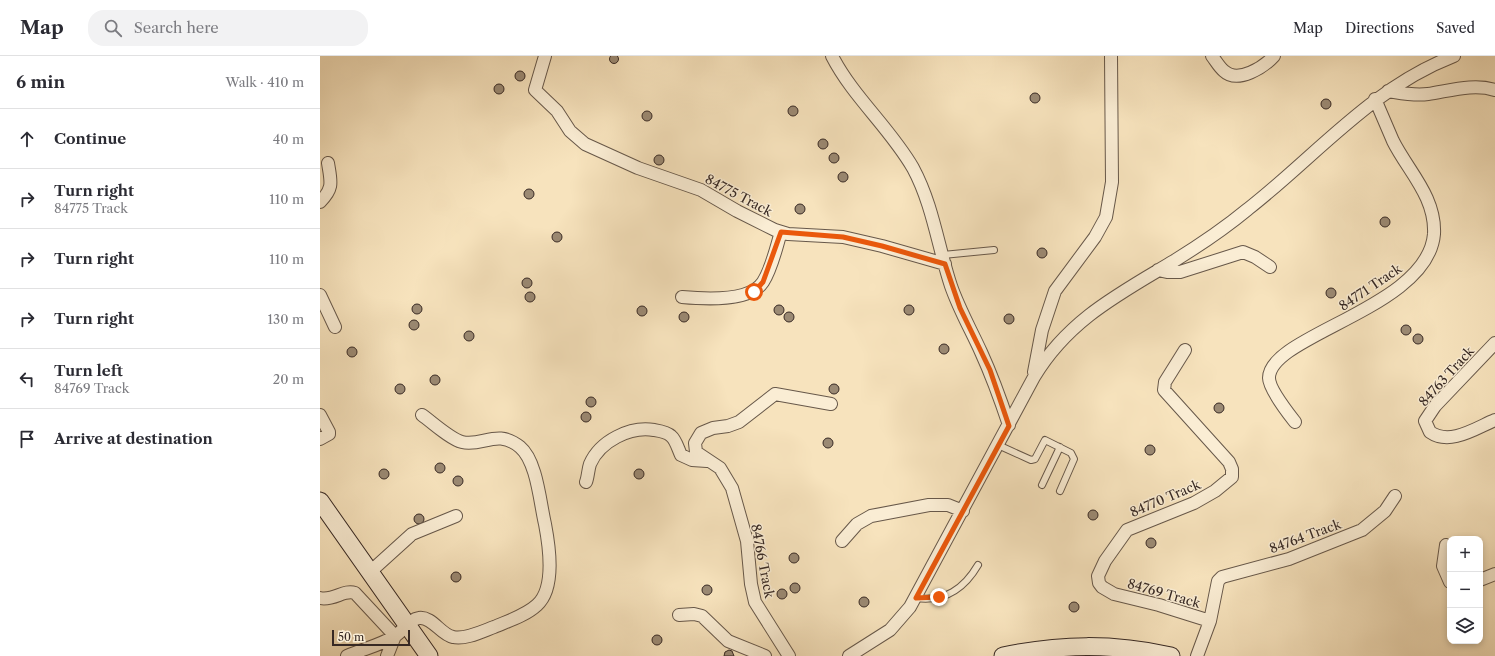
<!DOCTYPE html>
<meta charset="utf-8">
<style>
body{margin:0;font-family:"Libre Caslon Text",serif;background:#f2f2f3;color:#2b2b33}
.controls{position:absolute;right:12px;bottom:12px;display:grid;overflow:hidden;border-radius:8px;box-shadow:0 2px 6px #0003}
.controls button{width:36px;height:36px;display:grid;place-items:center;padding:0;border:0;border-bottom:1px solid #e1e1e2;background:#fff;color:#2b2b33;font:20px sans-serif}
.scale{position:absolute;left:12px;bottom:10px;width:78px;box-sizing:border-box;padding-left:4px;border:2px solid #372924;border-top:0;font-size:11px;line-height:14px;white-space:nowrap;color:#372924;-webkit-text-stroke:3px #faedd4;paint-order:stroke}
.stop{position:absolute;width:12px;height:12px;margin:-9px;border:3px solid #ea580c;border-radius:50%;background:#fff}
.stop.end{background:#ea580c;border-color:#fff;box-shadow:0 1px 4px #0008}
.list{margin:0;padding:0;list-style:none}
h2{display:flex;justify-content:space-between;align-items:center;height:52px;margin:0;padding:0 16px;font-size:17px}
h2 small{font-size:13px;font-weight:400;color:#7c7c81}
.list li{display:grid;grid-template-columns:26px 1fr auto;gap:12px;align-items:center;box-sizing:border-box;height:60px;padding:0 16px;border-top:1px solid #e1e1e2}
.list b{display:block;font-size:15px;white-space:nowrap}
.list p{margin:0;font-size:13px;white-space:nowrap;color:#7c7c81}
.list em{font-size:13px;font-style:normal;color:#7c7c81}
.icon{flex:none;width:22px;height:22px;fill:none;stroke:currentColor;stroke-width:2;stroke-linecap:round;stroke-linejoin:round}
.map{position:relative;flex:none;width:1175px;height:600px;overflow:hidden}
header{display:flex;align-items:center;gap:24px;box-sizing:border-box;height:56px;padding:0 20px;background:#fff;border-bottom:1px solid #e1e1e2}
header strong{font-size:19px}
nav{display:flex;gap:22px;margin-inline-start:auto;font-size:14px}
.search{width:280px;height:36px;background:#f2f2f3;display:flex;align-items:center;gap:10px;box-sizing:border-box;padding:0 14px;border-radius:16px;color:#7c7c81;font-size:15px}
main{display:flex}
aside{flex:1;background:#fff}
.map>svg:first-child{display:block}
</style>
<header>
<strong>Map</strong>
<div class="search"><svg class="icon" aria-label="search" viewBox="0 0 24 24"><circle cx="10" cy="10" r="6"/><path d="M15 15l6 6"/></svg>Search here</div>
<nav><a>Map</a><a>Directions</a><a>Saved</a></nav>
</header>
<main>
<aside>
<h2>6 min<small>Walk · 410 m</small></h2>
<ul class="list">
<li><svg class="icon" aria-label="ahead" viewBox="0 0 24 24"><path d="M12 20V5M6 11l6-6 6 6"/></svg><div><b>Continue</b></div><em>40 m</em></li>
<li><svg class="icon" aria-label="right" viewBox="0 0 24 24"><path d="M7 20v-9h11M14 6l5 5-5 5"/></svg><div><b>Turn right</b><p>84775 Track</p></div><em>110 m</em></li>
<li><svg class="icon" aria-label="right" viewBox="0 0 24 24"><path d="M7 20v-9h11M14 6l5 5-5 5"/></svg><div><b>Turn right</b></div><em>110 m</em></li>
<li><svg class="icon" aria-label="right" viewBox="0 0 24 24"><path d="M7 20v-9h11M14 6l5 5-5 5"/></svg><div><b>Turn right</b></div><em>130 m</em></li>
<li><svg class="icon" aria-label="left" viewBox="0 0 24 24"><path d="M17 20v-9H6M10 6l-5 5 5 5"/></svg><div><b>Turn left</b><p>84769 Track</p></div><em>20 m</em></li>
<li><svg class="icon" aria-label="arrive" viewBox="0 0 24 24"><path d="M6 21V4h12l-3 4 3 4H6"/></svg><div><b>Arrive at destination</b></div></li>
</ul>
</aside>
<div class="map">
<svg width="1175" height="600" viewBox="0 0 1175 600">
<rect width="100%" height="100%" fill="#f7e3bd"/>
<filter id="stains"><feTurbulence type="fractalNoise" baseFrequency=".005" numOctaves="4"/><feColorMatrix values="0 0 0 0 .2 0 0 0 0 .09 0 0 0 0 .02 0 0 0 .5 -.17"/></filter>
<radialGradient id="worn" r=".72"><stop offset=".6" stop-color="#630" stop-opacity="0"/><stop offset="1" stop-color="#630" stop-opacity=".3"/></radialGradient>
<!-- building -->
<path fill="#9b8a74" stroke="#372924" d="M289.5 3a4.5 4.5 0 1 1 9 0a4.5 4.5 0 1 1-9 0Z
M195 20a5 5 0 1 1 10 0a5 5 0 1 1-10 0Z
M174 33a5 5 0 1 1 10 0a5 5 0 1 1-10 0Z
M710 42a5 5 0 1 1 10 0a5 5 0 1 1-10 0Z
M1001 48a5 5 0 1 1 10 0a5 5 0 1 1-10 0Z
M468 55a5 5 0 1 1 10 0a5 5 0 1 1-10 0Z
M322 60a5 5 0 1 1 10 0a5 5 0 1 1-10 0Z
M498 88a5 5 0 1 1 10 0a5 5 0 1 1-10 0Z
M509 102a5 5 0 1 1 10 0a5 5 0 1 1-10 0Z
M334 104a5 5 0 1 1 10 0a5 5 0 1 1-10 0Z
M518 121a5 5 0 1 1 10 0a5 5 0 1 1-10 0Z
M204 138a5 5 0 1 1 10 0a5 5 0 1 1-10 0Z
M475 153a5 5 0 1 1 10 0a5 5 0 1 1-10 0Z
M1060 166a5 5 0 1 1 10 0a5 5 0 1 1-10 0Z
M232 181a5 5 0 1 1 10 0a5 5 0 1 1-10 0Z
M717 197a5 5 0 1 1 10 0a5 5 0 1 1-10 0Z
M202 227a5 5 0 1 1 10 0a5 5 0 1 1-10 0Z
M1006 237a5 5 0 1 1 10 0a5 5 0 1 1-10 0Z
M205 241a5 5 0 1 1 10 0a5 5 0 1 1-10 0Z
M92 253a5 5 0 1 1 10 0a5 5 0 1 1-10 0Z
M454 254a5 5 0 1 1 10 0a5 5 0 1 1-10 0Z
M584 254a5 5 0 1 1 10 0a5 5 0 1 1-10 0Z
M317 255a5 5 0 1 1 10 0a5 5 0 1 1-10 0Z
M359 261a5 5 0 1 1 10 0a5 5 0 1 1-10 0Z
M464 261a5 5 0 1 1 10 0a5 5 0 1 1-10 0Z
M684 263a5 5 0 1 1 10 0a5 5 0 1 1-10 0Z
M89 269a5 5 0 1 1 10 0a5 5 0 1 1-10 0Z
M1081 274a5 5 0 1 1 10 0a5 5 0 1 1-10 0Z
M144 280a5 5 0 1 1 10 0a5 5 0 1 1-10 0Z
M1093 283a5 5 0 1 1 10 0a5 5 0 1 1-10 0Z
M619 293a5 5 0 1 1 10 0a5 5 0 1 1-10 0Z
M27 296a5 5 0 1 1 10 0a5 5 0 1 1-10 0Z
M110 324a5 5 0 1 1 10 0a5 5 0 1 1-10 0Z
M509 333a5 5 0 1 1 10 0a5 5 0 1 1-10 0Z
M75 333a5 5 0 1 1 10 0a5 5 0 1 1-10 0Z
M266 346a5 5 0 1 1 10 0a5 5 0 1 1-10 0Z
M894 352a5 5 0 1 1 10 0a5 5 0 1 1-10 0Z
M261 361a5 5 0 1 1 10 0a5 5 0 1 1-10 0Z
M503 387a5 5 0 1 1 10 0a5 5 0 1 1-10 0Z
M825 394a5 5 0 1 1 10 0a5 5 0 1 1-10 0Z
M115 412a5 5 0 1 1 10 0a5 5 0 1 1-10 0Z
M314 418a5 5 0 1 1 10 0a5 5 0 1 1-10 0Z
M59 418a5 5 0 1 1 10 0a5 5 0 1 1-10 0Z
M133 425a5 5 0 1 1 10 0a5 5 0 1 1-10 0Z
M768 459a5 5 0 1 1 10 0a5 5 0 1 1-10 0Z
M94 463a5 5 0 1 1 10 0a5 5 0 1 1-10 0Z
M826 487a5 5 0 1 1 10 0a5 5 0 1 1-10 0Z
M469 502a5 5 0 1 1 10 0a5 5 0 1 1-10 0Z
M131 521a5 5 0 1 1 10 0a5 5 0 1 1-10 0Z
M470 532a5 5 0 1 1 10 0a5 5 0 1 1-10 0Z
M382 534a5 5 0 1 1 10 0a5 5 0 1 1-10 0Z
M457 538a5 5 0 1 1 10 0a5 5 0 1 1-10 0Z
M539 546a5 5 0 1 1 10 0a5 5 0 1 1-10 0Z
M749 551a5 5 0 1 1 10 0a5 5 0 1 1-10 0Z
M332 584a5 5 0 1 1 10 0a5 5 0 1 1-10 0Z
M409,594L412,595L414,600H404L405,596Z"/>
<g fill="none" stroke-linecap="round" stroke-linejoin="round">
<!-- service casing -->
<g stroke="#67584a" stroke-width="8">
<path id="service" d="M623,199L674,194
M678,389L711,404L715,403L725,384L751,397L754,403L740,435
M722,429L740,391
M596,542C625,546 644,533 658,509"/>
</g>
<!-- minor casing -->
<g stroke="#67584a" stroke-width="14">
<path id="minor" d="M225,0L215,34L237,55L250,75L265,88L318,112L381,134L417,155L455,174L468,178L523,181L562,190L625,208
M512,0C533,41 570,72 593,112C613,149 618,191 631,230C639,253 651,274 661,296C672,320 681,345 689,369
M892,0C896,5 899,11 904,15C918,28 944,11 954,0
M1068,35C1081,37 1094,40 1108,38C1129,35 1154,27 1175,34
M0,146C14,132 11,126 8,107
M838,214L847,216H860L923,196L935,201L950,211
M0,239L15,271
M362,241C384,243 430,246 443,226C452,212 456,192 461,176
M1175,287L1115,350L1105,365L1110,376C1130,390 1156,372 1175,364
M865,294L845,326L844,334L909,406L912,413V421L895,435L874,447L807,474L785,505L778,520L779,527L782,531L794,538L839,549L890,565L877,600
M714,316L722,274L735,235L775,181L786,161L792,126L791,0
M0,359L9,376V378L0,383
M975,366C968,357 949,333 949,322C949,279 1108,252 1114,178C1116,141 1088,115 1073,85C1067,71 1061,57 1055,43
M266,426C268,421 268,414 270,408C280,385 310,370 334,374C340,375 347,376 351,380C356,384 358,393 361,399L372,404L387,405
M522,485L537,468L551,460L609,449H628L643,455
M1126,489L1123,510L1130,526
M50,516L92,478L136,460
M1160,524L1175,518
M0,542C14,545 24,533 35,537L75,580L67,600
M359,559L374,558L382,560L408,585L445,600
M890,565L898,525L902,521L969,503L1042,474L1065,455L1075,440
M27,600C43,593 61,589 75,580C83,575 90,563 99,562C112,560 121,579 133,581C145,584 163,575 174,571C188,565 205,560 217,549C236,532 229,489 225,468C220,447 217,405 200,391C177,372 163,391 142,386C130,383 112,366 102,359
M469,600L435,546L431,528L427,485L412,432L400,412L376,396L375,387L381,377L393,372L408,370L419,366L455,338L511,348
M529,600L570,574L590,551L714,321C748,264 799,238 854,205C880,189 905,172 928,153C996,100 1051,32 1134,0"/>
</g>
<!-- secondary casing -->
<g stroke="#372924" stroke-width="19">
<path id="secondary" d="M0,445L109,600
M683,600C741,588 792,587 851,600"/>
</g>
<!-- service -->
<use href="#service" stroke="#faedd4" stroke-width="6"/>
<!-- minor -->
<use href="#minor" stroke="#faedd4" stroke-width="12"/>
<!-- secondary -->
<use href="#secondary" stroke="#faedd4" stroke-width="17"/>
</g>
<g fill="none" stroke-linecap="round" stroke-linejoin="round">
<!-- route -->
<path stroke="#ea580c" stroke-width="5" d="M434,236L443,226L461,176L523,181L562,190L625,208L640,252L670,314L689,370L596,542L619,541"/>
</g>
<g text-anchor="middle" stroke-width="3" stroke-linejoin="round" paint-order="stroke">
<!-- street labels -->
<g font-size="13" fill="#372924" stroke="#faedd4">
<text transform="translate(419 139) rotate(28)" y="5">84775 Track</text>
<text transform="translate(1050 231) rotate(-34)" y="5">84771 Track</text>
<text transform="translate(1126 320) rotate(-48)" y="5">84763 Track</text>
<text transform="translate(845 442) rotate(-23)" y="5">84770 Track</text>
<text transform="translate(985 480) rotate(-20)" y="5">84764 Track</text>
<text transform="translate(443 505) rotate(79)" y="5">84766 Track</text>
<text transform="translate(844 537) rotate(16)" y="5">84769 Track</text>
</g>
</g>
<rect width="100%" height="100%" filter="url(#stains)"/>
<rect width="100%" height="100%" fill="url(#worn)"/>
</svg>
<div class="controls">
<button>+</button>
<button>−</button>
<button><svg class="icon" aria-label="layers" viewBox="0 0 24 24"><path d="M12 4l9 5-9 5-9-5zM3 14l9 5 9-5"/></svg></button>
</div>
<div class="scale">50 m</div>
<div class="stop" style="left:434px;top:236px"></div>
<div class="stop end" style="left:619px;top:541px"></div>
</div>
</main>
